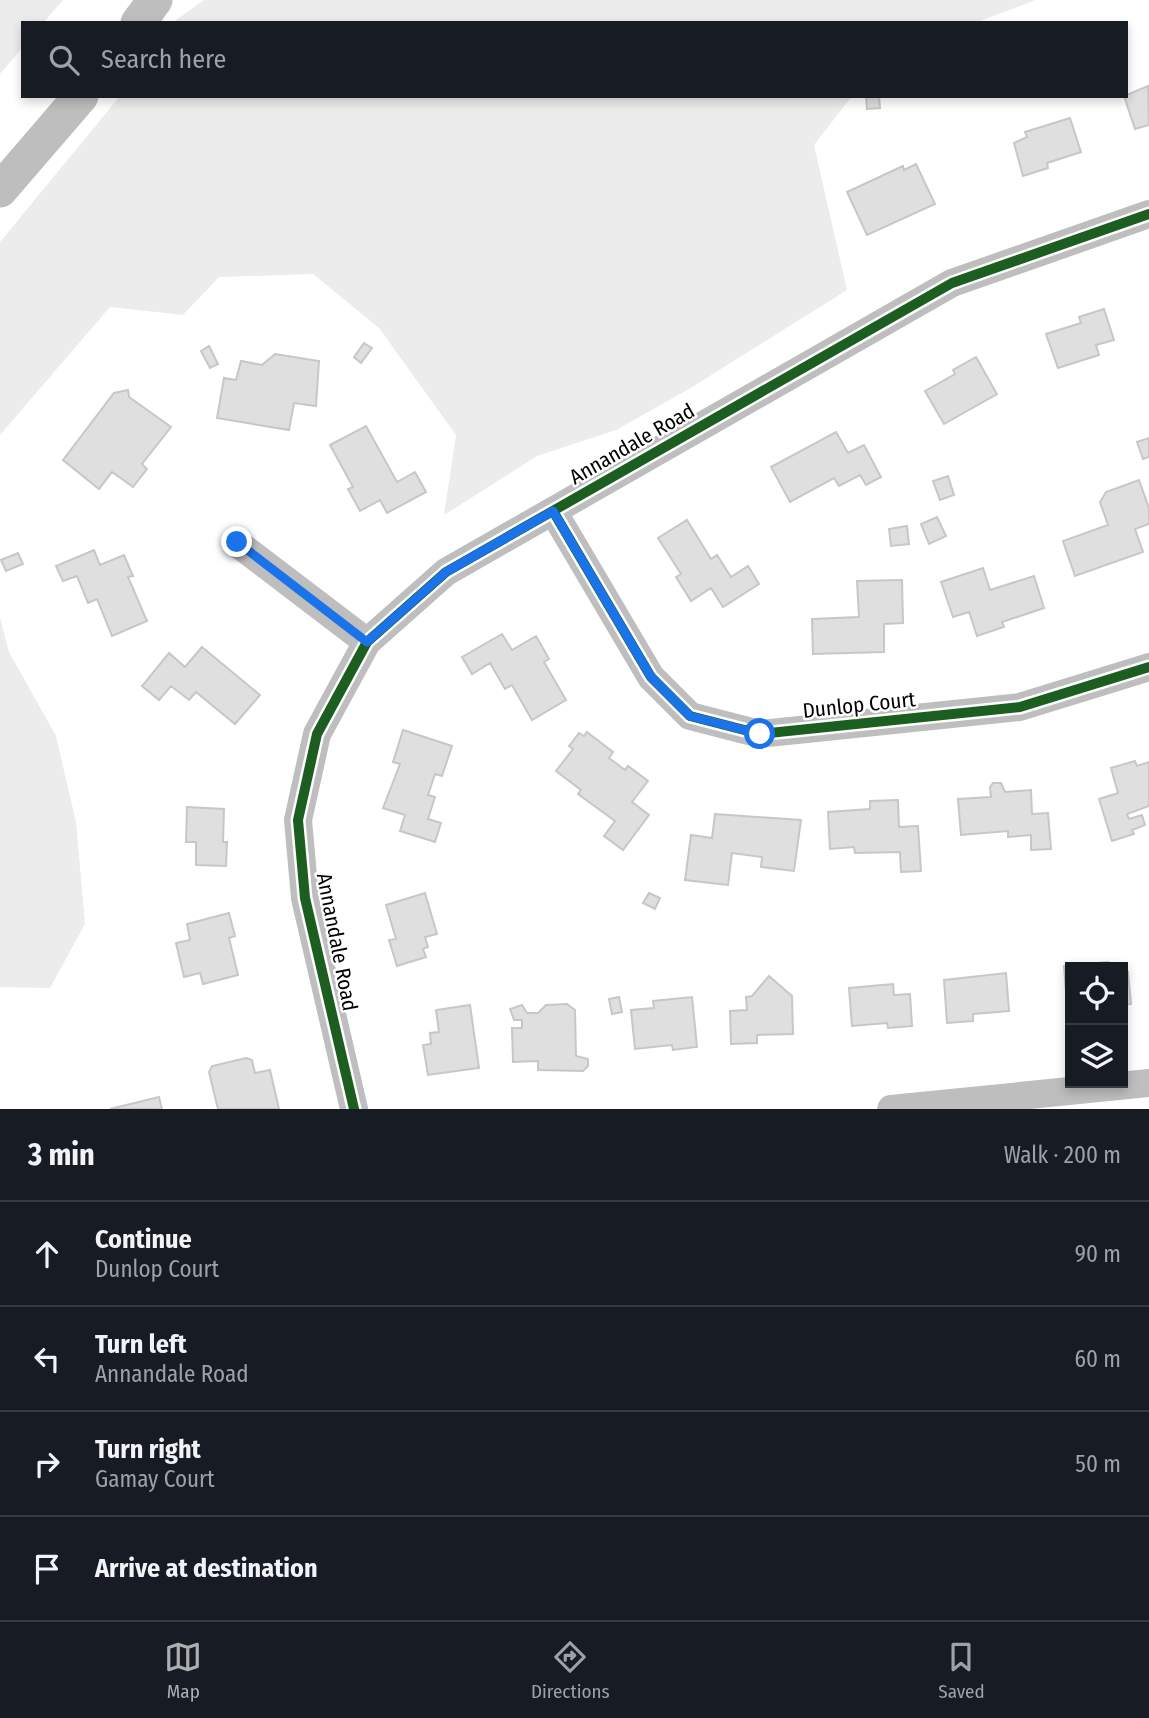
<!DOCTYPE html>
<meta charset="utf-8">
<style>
body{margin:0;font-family:"Fira Sans Condensed",sans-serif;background:#20242c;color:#f1f3f6}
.controls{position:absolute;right:21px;bottom:21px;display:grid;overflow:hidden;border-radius:0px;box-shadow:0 4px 10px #0003}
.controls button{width:63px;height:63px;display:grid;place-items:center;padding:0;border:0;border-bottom:2px solid #363941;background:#171b24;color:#f1f3f6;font:35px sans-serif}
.stop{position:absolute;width:21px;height:21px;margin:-16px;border:5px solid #1a73e8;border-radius:50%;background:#fff}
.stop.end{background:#1a73e8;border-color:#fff;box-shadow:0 2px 7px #0008}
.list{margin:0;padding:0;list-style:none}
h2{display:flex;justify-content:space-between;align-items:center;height:91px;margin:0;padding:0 28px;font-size:30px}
h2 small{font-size:23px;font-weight:400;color:#9ea1a6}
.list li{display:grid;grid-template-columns:46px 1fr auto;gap:21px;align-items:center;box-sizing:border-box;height:105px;padding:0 28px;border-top:2px solid #363941}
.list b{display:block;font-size:26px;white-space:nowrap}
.list p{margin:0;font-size:23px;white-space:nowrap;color:#9ea1a6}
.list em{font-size:23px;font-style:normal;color:#9ea1a6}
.icon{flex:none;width:38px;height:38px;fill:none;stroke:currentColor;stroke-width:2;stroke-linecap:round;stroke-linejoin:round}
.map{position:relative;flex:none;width:1149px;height:1109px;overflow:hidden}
.search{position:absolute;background:#171b24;box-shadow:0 4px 10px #0003;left:21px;right:21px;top:21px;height:77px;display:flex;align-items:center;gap:18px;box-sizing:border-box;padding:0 24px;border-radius:0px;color:#9ea1a6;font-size:26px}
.sheet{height:511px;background:#171b24}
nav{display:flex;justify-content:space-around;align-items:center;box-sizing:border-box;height:98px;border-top:2px solid #363941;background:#171b24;font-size:19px;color:#9ea1a6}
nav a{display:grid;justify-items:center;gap:4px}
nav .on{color:#adaeaf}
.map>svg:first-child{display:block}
</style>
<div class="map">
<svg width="1149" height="1109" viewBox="0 0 1149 1109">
<rect width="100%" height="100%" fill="#fff"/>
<!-- green -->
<path fill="#ececec" d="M0,0H63L43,23H23V47L0,74Z
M204,0H1036L974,23H172Z
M120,96H852L814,145L847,290L689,389L616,430L537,456L444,515L456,435L379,328L313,274L219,277L183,315L110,307L0,435V242Z
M0,618L9,652L56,736L76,822L85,924L50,988L0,987Z"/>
<!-- building -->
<path fill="#dfdfdf" stroke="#c7c7c7" stroke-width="2" d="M1148,86L1149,125L1135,129L1124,96Z
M866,96H879L880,108L867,109Z
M1070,118L1081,152L1047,163L1048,168L1023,176L1014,143L1027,137L1025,132Z
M916,164L935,204L867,235L847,192L903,166L904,170Z
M1104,309L1114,340L1096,345L1099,355L1058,368L1046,334L1081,323L1079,317Z
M364,343L372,348L361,363L354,357Z
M209,346L218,364L210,368L201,351Z
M275,354L319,361L316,406L294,403L289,430L217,418L224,378L236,380L241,361L262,365Z
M976,357L997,394L944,424L925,391L955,374L953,370Z
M128,390L129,397L171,427L142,464L147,469L133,487L112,472L99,489L63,460L114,393Z
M366,426L397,482L415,472L426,492L387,513L380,500L360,511L348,489L353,487L330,445Z
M836,432L848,453L864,445L881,477L866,485L860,475L839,486L834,478L790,502L771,467Z
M1149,438V457L1143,459L1137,442Z
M948,476L954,495L940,500L933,481Z
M1139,480L1149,508V524L1135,529L1143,552L1075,576L1063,541L1108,525L1100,502L1106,492Z
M937,517L946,536L929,544L921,524Z
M687,520L711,559L717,555L731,577L748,566L759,584L723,607L711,588L691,601L676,577L681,574L658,538Z
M907,526L909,544L891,546L889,529Z
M94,550L100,565L124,555L133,576L128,577L147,621L112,636L97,599L88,603L77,576L63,581L56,566Z
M18,553L23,564L6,571L1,560Z
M983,568L990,590L1034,576L1044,608L1002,622L1004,627L977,636L969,612L953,617L941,582Z
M902,580L903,623L884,624V652L813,654L812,619L859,617L857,581Z
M502,634L512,650L536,636L549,659L544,662L566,700L532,720L512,685L505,689L490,663L472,674L462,657Z
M202,647L260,695L235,724L196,692L189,700L171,686L159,700L142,686L169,653L185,667Z
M403,730L452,746L442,776L435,774L428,795L435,797L428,819L441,823L435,842L400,831L405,815L383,808L400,764L393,762Z
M587,732L613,752L609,758L625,770L628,766L648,781L632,802L649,815L623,850L604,836L615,821L578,794L581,790L556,771L573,749L569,746L579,733L584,736Z
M1135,761L1137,766L1149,762V806L1127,814L1129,819L1142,815L1145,825L1132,830L1134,834L1112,841L1099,799L1118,793L1111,768Z
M993,783H1001L1005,792L1031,790L1032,814L1048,813L1051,849L1031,850V835L1008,837V831L961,835L958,799L991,797L990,787Z
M898,800L899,827L918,826L921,871L901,872L900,852L855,853L854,847L830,849L828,812L870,809V801Z
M187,807L224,809L223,842H227L226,866L196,865V842H186Z
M715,814L801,820L794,871L761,867L762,857L732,853L728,885L685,880L691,835L712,838Z
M425,893L437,934L425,937L428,947L423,949L426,957L397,966L389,940L396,939L386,905Z
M649,893L660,898L655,909L643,903Z
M229,913L235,936L229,938L238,975L203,984L200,973L184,977L176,943L190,940L187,924Z
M1108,962L1109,967H1070V1005H1067L1064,966Z
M1123,972H1128L1131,1004L1123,1005Z
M1006,973L1009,1011L973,1014V1021L947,1023L944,980Z
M769,976L792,996L793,1034L757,1035V1043L731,1044L730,1011L747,1010L746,997L752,996Z
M893,984L894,995L910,994L912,1026L888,1028L887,1023L852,1026L849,988Z
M619,997L622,1012L612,1014L609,999Z
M692,997L697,1047L673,1050L672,1045L635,1049L631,1010L654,1008L653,1001Z
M567,1004L575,1010L576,1056L588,1059V1066L583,1071L538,1070V1061L513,1062L512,1028H522V1020H514L510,1009L522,1005L527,1013H538L546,1005Z
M470,1005L479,1068L428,1075L423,1045L431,1044L430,1033L439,1032L436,1010Z
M246,1058L252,1060L255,1073L270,1070L279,1109H218L209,1072L212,1066Z
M159,1097L162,1109H110Z"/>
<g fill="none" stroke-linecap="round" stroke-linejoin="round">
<!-- minor -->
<path stroke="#bebebe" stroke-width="28" d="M553,511L651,677L690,716L760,734L1020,707L1149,667
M237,543L367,642
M354,1109L305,898L298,820L317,734L367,642L446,572L952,283L1149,214
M891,1109L1149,1083"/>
<!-- major -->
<path stroke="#bebebe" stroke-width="35" d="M138,23L155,0
M0,190L81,96"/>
<!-- cycleway casing -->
<g stroke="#fff" stroke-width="15">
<path id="cycleway" d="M553,511L651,677L690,716L760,734L1020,707L1149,667
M354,1109L305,898L298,820L317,734L367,642L446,572L952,283L1149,214"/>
</g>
<!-- cycleway -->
<use href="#cycleway" stroke="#1b5e20" stroke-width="10"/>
</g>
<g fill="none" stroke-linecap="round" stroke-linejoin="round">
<!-- route -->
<path stroke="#1a73e8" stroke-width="9" d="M237,542L367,642L446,572L553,511L651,677L690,716L760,734"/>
</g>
<g text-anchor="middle" stroke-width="5" stroke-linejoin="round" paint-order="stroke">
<!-- street labels -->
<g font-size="21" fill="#000" stroke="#fff">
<text transform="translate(632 444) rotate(-30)" y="7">Annandale Road</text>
<text transform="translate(859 705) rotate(-6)" y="7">Dunlop Court</text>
<text transform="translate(337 942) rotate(79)" y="7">Annandale Road</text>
</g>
</g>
</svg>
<div class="controls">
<button><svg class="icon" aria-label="locate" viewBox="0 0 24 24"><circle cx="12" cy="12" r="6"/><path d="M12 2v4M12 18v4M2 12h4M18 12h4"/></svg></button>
<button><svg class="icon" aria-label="layers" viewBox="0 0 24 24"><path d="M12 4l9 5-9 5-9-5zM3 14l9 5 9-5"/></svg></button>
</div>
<div class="stop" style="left:760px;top:734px"></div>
<div class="stop end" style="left:237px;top:542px"></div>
<div class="search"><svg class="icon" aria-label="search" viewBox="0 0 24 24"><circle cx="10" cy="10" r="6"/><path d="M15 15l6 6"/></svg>Search here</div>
</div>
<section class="sheet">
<h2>3 min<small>Walk · 200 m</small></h2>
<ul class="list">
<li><svg class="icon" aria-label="ahead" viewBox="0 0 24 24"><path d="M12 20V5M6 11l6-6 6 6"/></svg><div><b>Continue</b><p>Dunlop Court</p></div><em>90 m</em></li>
<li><svg class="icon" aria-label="left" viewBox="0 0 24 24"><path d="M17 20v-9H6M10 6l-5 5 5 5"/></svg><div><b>Turn left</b><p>Annandale Road</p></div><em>60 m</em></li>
<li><svg class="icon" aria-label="right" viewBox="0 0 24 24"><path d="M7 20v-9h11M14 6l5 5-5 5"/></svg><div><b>Turn right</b><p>Gamay Court</p></div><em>50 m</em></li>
<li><svg class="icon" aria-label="arrive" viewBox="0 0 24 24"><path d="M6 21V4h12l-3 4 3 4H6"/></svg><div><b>Arrive at destination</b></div></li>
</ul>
</section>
<nav>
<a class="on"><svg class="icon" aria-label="map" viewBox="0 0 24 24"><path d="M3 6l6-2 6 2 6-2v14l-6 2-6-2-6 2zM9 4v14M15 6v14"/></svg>Map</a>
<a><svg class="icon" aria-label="directions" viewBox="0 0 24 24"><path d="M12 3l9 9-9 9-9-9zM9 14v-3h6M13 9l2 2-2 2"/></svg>Directions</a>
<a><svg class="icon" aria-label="saved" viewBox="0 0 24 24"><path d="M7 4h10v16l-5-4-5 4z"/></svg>Saved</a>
</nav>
